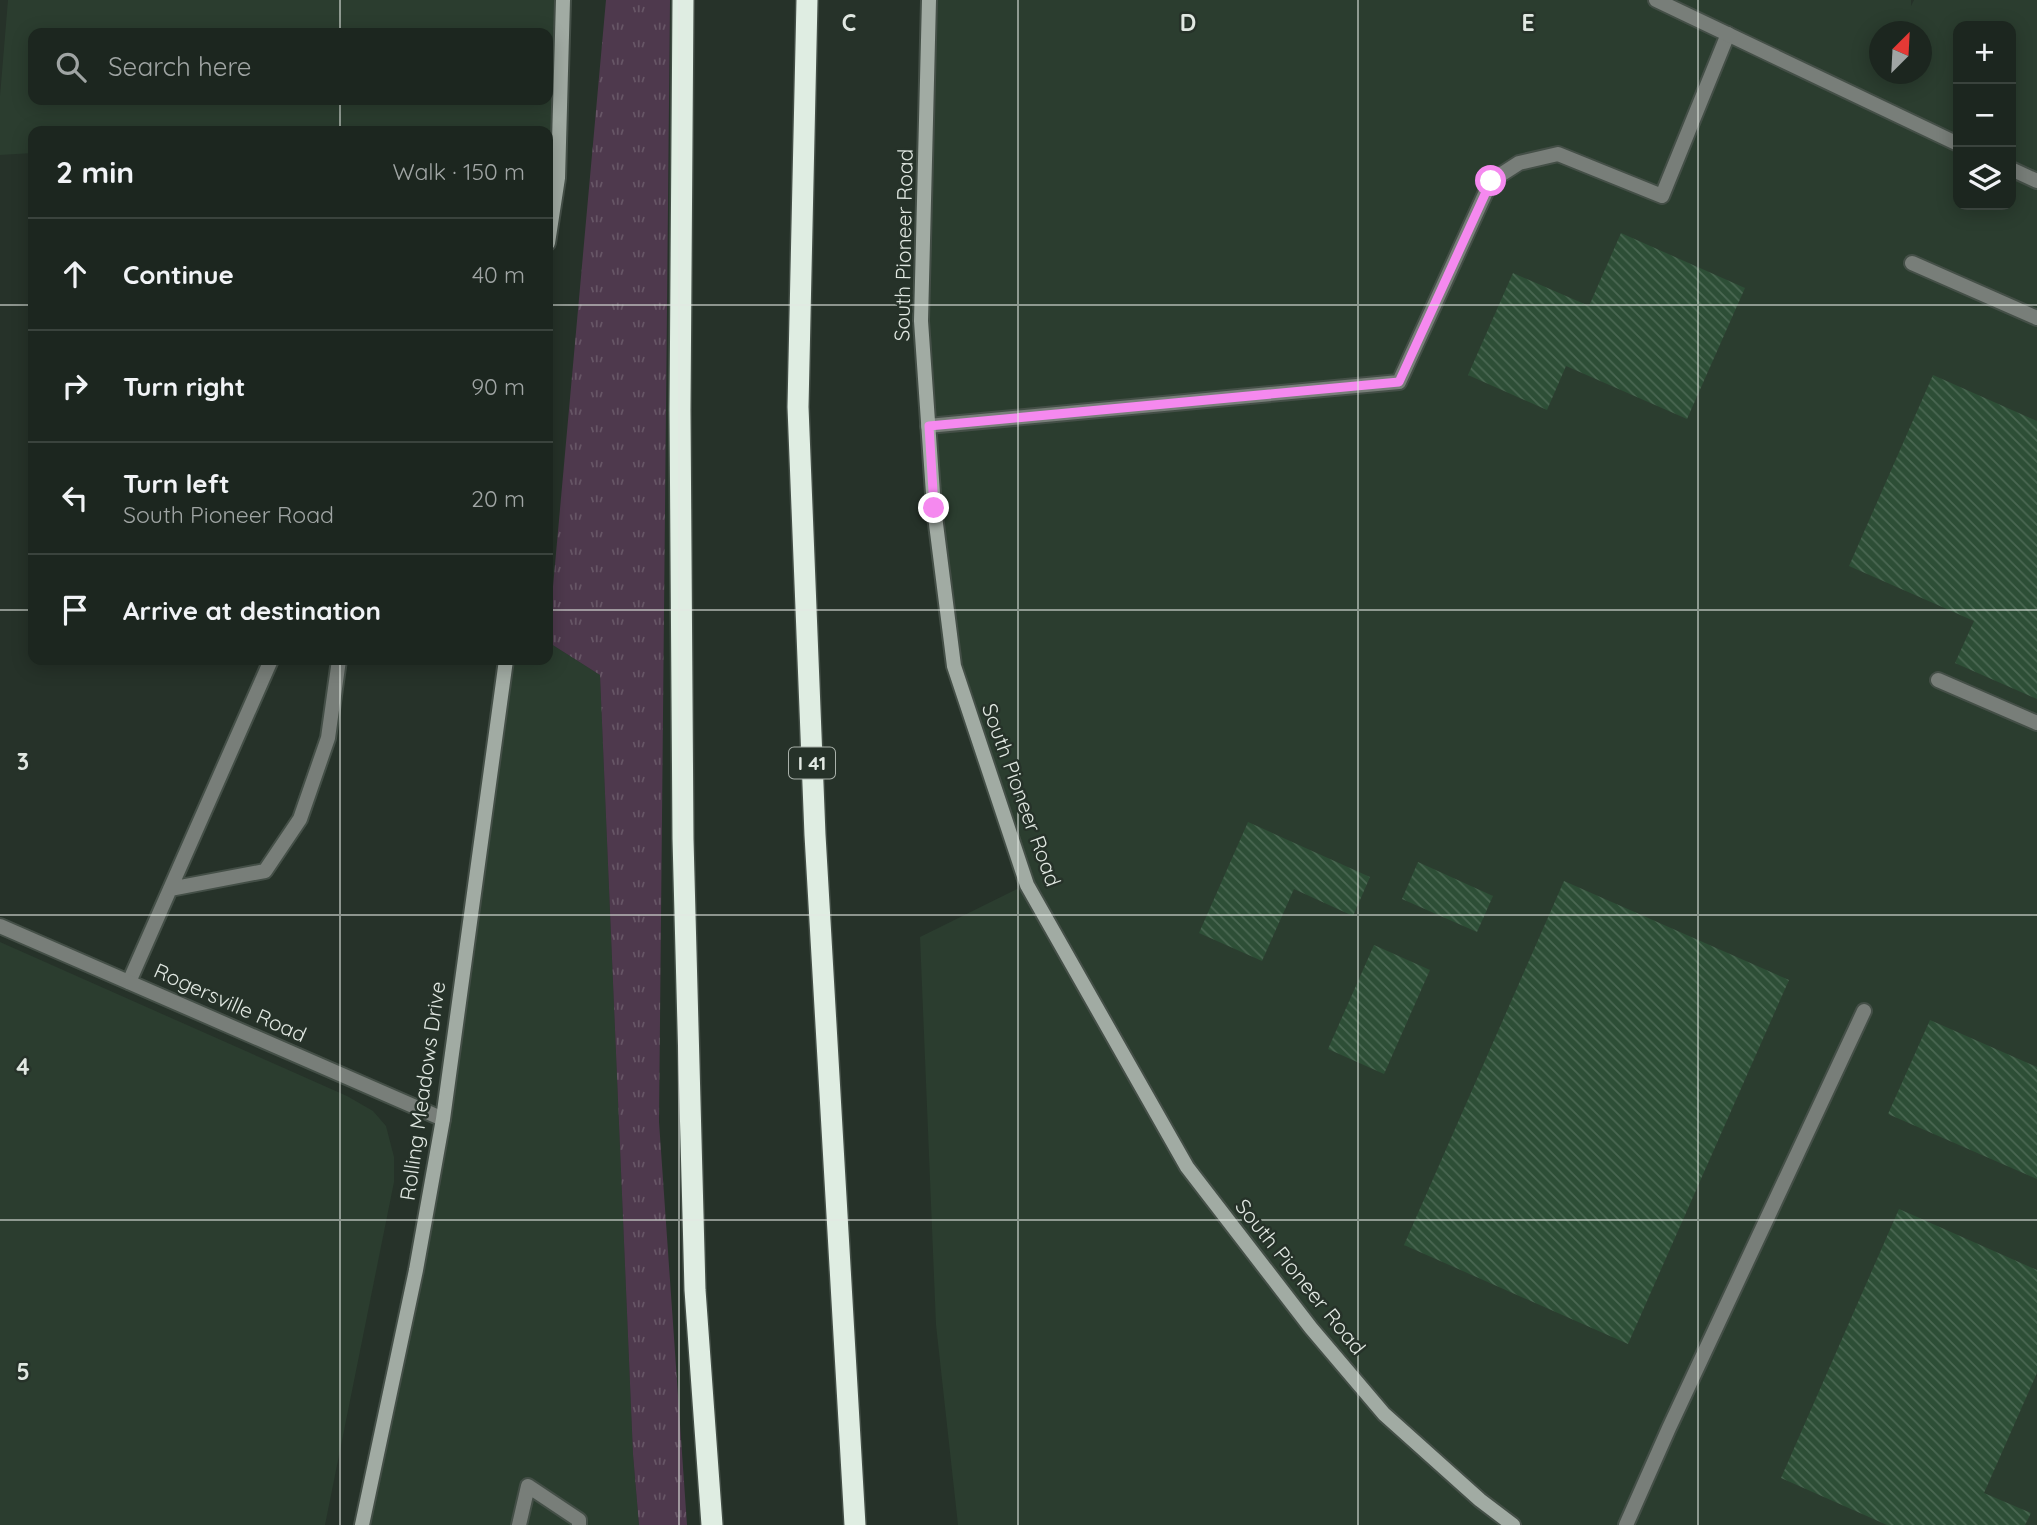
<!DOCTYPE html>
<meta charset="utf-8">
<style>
body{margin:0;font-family:Quicksand,sans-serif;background:#252e28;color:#f1f3f6}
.controls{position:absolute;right:21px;top:21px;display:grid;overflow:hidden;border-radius:14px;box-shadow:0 4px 18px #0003}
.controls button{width:63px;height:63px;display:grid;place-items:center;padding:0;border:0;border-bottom:2px solid #3a433d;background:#1c261f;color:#f1f3f6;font:35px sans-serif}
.compass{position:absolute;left:1869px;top:21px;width:63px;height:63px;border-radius:50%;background:#1c261f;box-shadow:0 4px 18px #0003;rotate:24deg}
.stop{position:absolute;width:21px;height:21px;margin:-16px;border:5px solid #f589ef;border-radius:50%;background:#fff}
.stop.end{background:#f589ef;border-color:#fff;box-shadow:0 2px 7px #0008}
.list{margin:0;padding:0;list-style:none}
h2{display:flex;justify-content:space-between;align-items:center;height:91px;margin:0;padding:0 28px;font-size:30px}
h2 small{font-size:23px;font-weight:400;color:#a0a5a4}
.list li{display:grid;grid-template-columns:46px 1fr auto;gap:21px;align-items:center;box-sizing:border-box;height:112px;padding:0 28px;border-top:2px solid #3a433d}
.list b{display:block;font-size:26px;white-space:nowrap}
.list p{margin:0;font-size:23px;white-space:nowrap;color:#a0a5a4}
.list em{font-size:23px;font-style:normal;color:#a0a5a4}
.icon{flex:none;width:38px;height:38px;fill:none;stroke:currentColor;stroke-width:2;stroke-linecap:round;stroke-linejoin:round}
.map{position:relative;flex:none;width:2037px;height:1525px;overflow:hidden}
.search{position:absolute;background:#1c261f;box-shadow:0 4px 18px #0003;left:28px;top:28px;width:525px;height:77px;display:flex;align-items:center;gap:18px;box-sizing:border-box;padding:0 24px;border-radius:14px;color:#a0a5a4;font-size:26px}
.panel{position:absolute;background:#1c261f;box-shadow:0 4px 18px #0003;left:28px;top:126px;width:525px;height:539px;border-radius:14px}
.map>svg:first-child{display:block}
</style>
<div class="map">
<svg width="2037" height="1525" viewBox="0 0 2037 1525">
<defs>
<pattern id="grass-tufts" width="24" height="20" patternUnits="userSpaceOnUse" patternTransform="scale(1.75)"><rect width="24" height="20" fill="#4e394d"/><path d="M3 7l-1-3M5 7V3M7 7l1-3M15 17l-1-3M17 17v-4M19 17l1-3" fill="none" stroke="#675666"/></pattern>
<pattern id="building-back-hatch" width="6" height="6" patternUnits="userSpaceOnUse" patternTransform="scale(1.75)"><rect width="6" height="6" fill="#2d4e36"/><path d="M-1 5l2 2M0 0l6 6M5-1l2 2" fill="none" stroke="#4b6853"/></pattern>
</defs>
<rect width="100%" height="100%" fill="#263229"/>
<!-- built -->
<path fill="#2b3d2f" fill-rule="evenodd" d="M8,0H563L559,130L33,131V153L0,155V96ZM33,33H548V100H33Z
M929,0H1911V6L1914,0H2037V1525H958L936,1325L920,937L1027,884L954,666L921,321ZM1958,26H2011V205H1958ZM1880,32H1922V74H1880Z
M548,642L600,675L633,1454L639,1525H362L416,1270L506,660H548Z
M0,942L347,1096L373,1111L386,1126L394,1157V1182L325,1525H0Z"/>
<!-- grass -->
<path fill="url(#grass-tufts)" d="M606,0H670L659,1122L687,1525H639L633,1454L600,675L548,642Z"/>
<!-- building -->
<path fill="url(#building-back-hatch)" d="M1621,233L1745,288L1687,419L1566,366L1547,410L1468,375L1513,273L1589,306Z
M1933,375L2037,421V699L1955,663L1974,621L1849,566Z
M1248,822L1370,877L1353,916L1294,889L1262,961L1199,933Z
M1418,862L1493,896L1477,932L1402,899Z
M1564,881L1789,980L1628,1344L1404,1245Z
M1374,945L1430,970L1384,1074L1328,1049Z
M1930,1020L2037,1067V1179L1888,1114Z
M1899,1209L2037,1270V1373L1984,1493L2031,1513L2025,1525H1887L1781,1478Z"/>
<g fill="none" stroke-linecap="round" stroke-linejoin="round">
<!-- lane casing -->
<g stroke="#444f47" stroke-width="18">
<path id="lane" d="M1912,263L2037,318
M928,426L1399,382L1491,181L1519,163L1558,154L1662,196L1728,34
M1938,680L2037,723
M170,889L265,871L300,819L328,738L339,660
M129,982L271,660
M519,1525L528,1486L579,1520V1525
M1626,1525L1669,1428L1864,1011"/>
</g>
<!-- street casing -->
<g stroke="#444f47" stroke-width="18">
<path id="street" d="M1656,0L1958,144
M2011,169L2037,181
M0,926L443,1119"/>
</g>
<!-- secondary casing -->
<g stroke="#444f47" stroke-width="18">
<path id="secondary" d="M929,0L921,321L934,508L954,666L1027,885L1187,1167L1311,1328L1384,1414L1480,1500L1513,1525
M548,243L558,178L563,0
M362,1525L416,1270L443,1119L506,660"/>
</g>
<!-- highway casing -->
<g stroke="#444f47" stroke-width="24">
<path id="highway" d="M683,0L680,410L683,839L695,1290L712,1525
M807,0L798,407L815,835L855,1525"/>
</g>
<!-- lane -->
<use href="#lane" stroke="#787e79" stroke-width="14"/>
<!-- street -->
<use href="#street" stroke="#787e79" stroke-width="14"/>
<!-- secondary -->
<use href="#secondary" stroke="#a1aba3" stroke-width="14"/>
<!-- highway -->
<use href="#highway" stroke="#dfede2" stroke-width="21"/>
</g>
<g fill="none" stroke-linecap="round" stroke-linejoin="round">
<!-- route -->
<path stroke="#f589ef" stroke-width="9" d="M934,508L929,426L1399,382L1491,181"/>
</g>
<!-- grid -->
<path fill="none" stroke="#e1e8e2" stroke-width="2" stroke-opacity="0.55" d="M340,0V33M679,0V1525M1018,0V1525M1358,0V1525M1698,0V1525M340,100V131M0,305H33M548,305H2037M0,610H33M548,610H2037M340,660V1525M0,915H2037M0,1220H2037"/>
<g text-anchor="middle" stroke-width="5" stroke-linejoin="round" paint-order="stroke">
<!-- shield labels -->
<rect fill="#263229" stroke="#a9b1aa" stroke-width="2" x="789" y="747.5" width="46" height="31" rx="5"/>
<g font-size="19" font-weight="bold" fill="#e1e8e2">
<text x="812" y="770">I 41</text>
</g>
<!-- street labels -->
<g font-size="21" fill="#e1e8e2" stroke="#263229">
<text transform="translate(904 245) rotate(-89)" y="7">South Pioneer Road</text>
<text transform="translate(1021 795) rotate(70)" y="7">South Pioneer Road</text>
<text transform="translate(230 1003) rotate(24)" y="7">Rogersville Road</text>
<text transform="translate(423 1091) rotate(-82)" y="7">Rolling Meadows Drive</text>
<text transform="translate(1300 1277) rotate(51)" y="7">South Pioneer Road</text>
</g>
</g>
<g font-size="23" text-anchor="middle" font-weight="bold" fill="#e1e8e2" stroke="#263229" stroke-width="5" stroke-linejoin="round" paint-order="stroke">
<text x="849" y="31">C</text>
<text x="1188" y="31">D</text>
<text x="1528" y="31">E</text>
<text x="23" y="770">3</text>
<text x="23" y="1075">4</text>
<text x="23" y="1380">5</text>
</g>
</svg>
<div class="controls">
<button>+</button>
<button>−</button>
<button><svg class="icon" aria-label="layers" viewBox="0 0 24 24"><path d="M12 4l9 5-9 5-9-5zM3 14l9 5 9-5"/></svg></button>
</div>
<svg class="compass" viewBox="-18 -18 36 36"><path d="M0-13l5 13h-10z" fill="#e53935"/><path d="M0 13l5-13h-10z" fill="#a0a5a4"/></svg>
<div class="stop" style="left:1491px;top:181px"></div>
<div class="stop end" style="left:934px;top:508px"></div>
<div class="search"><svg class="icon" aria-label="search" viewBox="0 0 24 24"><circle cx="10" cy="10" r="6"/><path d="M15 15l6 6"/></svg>Search here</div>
<section class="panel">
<h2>2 min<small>Walk · 150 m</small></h2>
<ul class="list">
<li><svg class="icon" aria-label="ahead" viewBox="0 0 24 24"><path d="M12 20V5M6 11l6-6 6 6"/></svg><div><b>Continue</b></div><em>40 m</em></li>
<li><svg class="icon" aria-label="right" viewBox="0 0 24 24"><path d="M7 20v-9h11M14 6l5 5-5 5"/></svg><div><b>Turn right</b></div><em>90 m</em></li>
<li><svg class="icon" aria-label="left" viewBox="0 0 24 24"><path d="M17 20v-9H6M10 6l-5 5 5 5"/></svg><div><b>Turn left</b><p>South Pioneer Road</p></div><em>20 m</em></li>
<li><svg class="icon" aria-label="arrive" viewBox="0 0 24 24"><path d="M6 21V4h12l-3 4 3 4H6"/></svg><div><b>Arrive at destination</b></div></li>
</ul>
</section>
</div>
